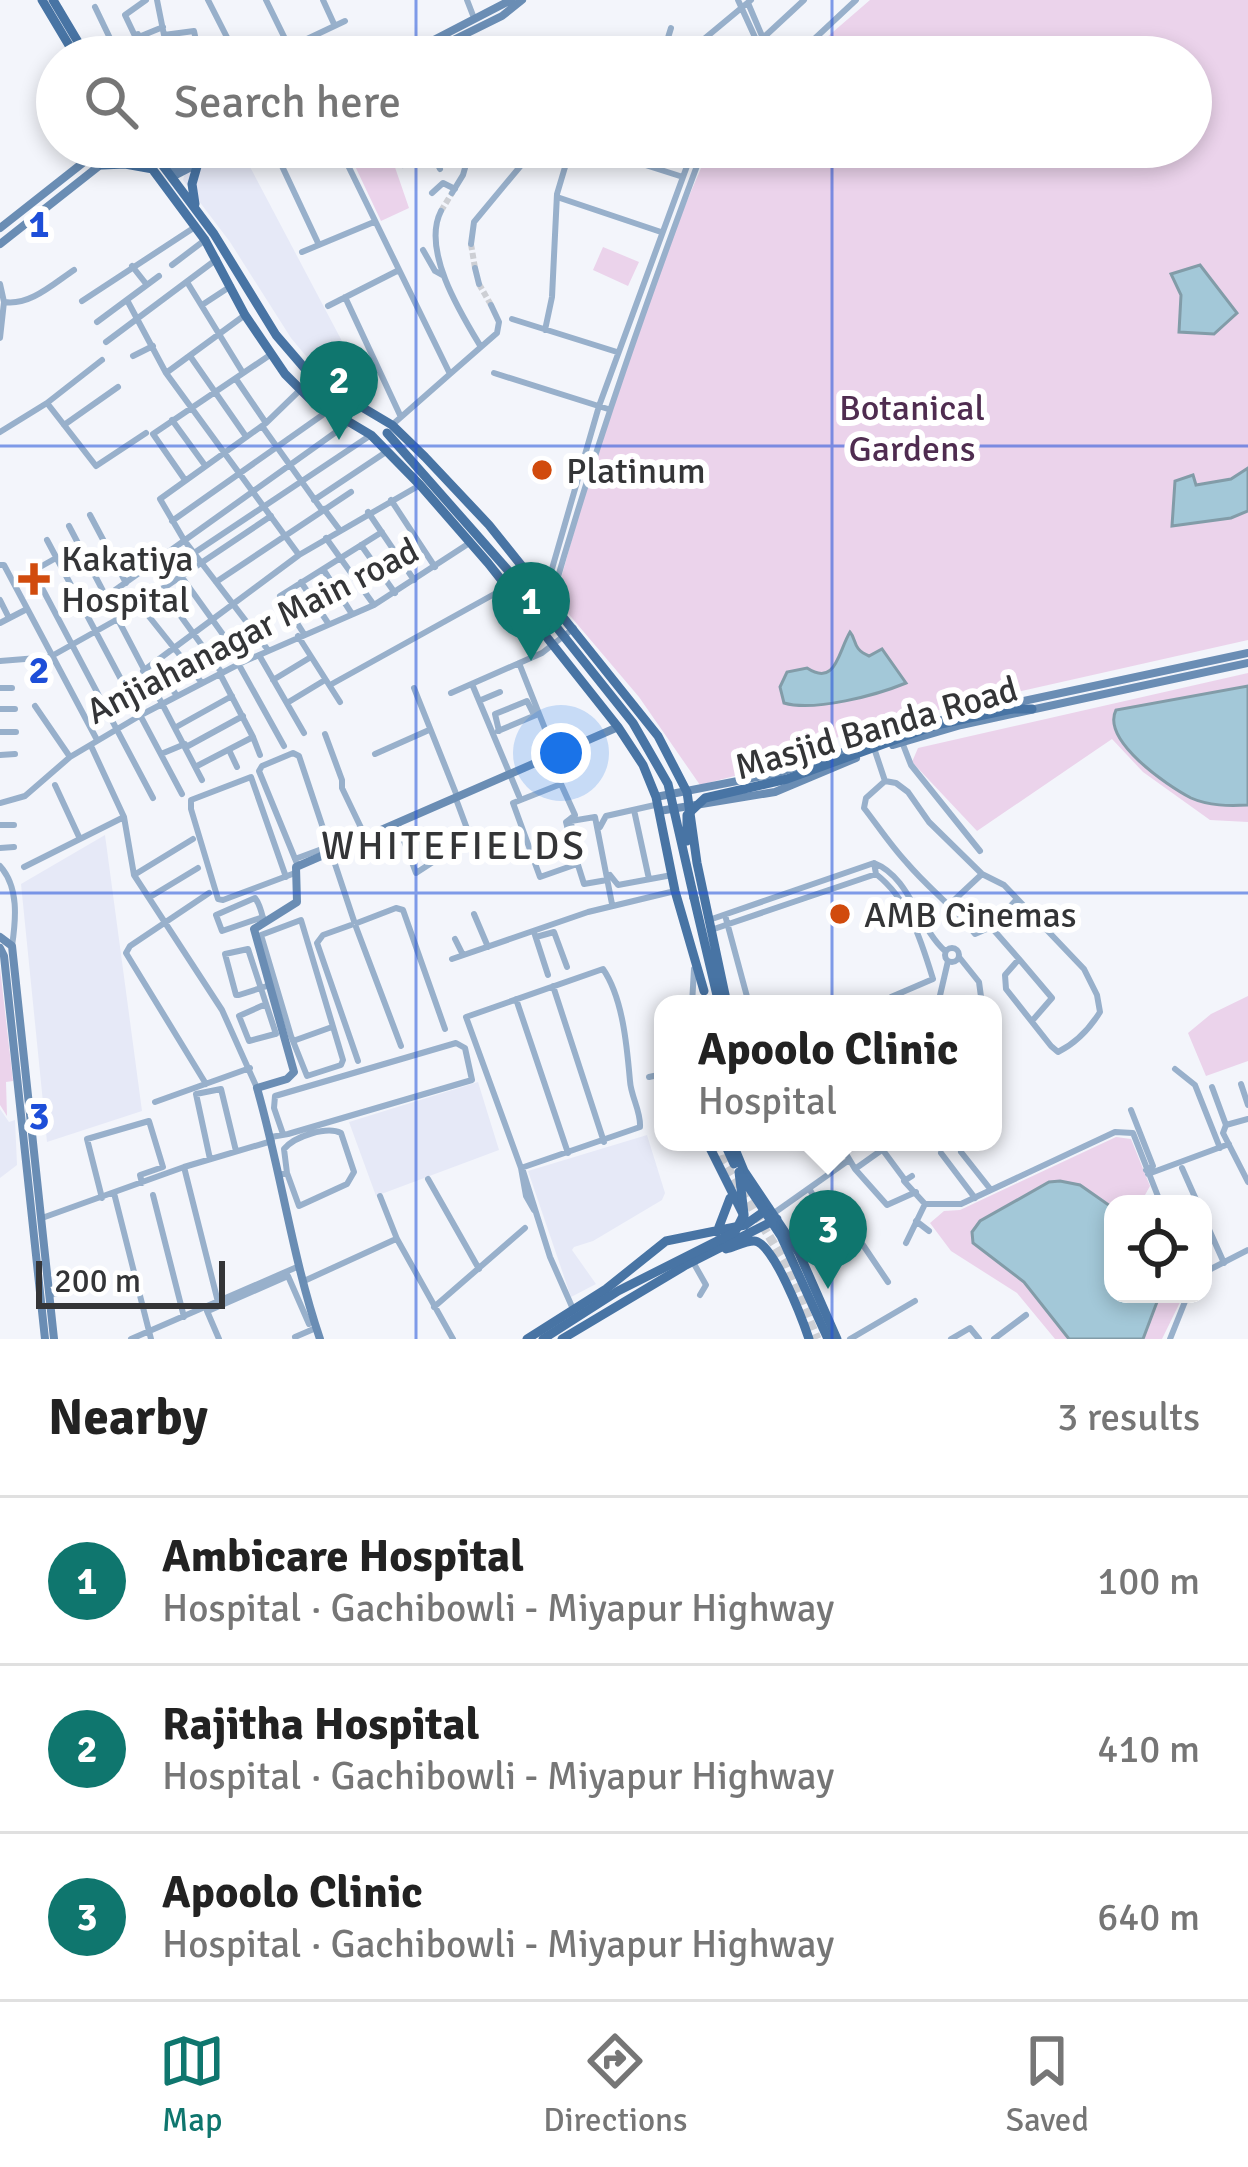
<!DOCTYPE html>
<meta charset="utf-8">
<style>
body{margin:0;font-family:Signika,sans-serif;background:#f2f2f2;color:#222}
.controls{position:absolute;right:36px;bottom:36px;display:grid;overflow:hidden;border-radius:24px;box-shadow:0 6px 18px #0003}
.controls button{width:108px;height:108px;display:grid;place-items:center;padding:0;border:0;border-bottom:3px solid #e0e0e0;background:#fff;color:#222;font:60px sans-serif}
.scale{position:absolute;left:36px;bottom:30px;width:189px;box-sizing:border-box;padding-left:12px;border:6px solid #343537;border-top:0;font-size:33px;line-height:42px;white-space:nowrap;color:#343537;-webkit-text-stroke:9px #fff;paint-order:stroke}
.you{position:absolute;left:561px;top:753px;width:42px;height:42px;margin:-30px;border:9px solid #fff;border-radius:50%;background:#1a73e8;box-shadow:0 0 0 18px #1a73e833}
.badge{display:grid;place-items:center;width:78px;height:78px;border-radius:50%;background:#0f766e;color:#fff;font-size:39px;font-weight:700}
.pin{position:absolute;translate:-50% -99px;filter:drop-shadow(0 3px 6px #0008)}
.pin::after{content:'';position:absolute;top:63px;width:42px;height:36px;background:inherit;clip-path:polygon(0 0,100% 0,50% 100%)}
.popup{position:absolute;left:654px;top:995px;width:348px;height:156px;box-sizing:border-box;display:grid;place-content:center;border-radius:24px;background:#fff;filter:drop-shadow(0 3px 9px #0005);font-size:39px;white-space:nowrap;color:#767676}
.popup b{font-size:45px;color:#222}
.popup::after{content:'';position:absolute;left:50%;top:100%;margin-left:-24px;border:24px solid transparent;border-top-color:#fff}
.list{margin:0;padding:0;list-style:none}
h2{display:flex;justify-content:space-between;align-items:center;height:156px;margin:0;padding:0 48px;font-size:51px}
h2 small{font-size:39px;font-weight:400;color:#767676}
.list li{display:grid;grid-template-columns:78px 1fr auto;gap:36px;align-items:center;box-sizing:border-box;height:168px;padding:0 48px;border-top:3px solid #e0e0e0}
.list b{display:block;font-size:45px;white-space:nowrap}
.list p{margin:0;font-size:39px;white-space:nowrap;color:#767676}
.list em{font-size:39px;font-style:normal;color:#767676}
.icon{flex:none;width:66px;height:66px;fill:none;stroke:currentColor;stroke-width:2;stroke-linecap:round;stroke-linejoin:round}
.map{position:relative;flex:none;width:1248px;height:1339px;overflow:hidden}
.search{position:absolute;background:#fff;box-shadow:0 6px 18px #0003;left:36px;right:36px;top:36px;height:132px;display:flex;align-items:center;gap:30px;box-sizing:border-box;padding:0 42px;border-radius:66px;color:#767676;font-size:45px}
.sheet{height:660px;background:#fff}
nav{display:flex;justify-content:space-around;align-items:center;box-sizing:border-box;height:168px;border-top:3px solid #e0e0e0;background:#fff;font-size:33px;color:#767676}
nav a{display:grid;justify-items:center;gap:6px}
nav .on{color:#0f766e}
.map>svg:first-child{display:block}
</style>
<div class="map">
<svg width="1248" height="1339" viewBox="0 0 1248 1339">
<rect width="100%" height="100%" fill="#f3f5fb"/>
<!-- built -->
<path fill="#e6e9f7" d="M240,148L372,398L365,402L323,375L311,362L291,338L230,242L183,180L185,173Z
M105,835L142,1111L47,1142L21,884Z
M478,1082L499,1150L376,1196L349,1122Z
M0,1109L9,1122L15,1120L17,1165L0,1178Z
M647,1135L665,1193L662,1200L593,1241L574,1247L572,1250L596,1284L571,1297L528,1171Z"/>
<!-- green -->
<path fill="#ebd3eb" d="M870,0H1248V640L867,726L746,773L700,785L639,697L566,611L560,596L562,575L594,459L672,236L710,147H1191V57H804Z
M346,147H388L409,208L381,221Z
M603,247L639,262L628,286L593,270Z
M1248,673V822L1210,820L1143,772L1112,739L977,831L912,762L918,748Z
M0,968L13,1081L6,1082L7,1116L0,1105Z
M1248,996V1061L1206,1076L1188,1033L1211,1014Z
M1116,1137L1131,1139L1150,1186L1140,1204H1113V1294H1184L1162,1339H1055L1017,1293L951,1251L930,1223L944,1211L960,1210Z"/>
<!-- water -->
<path fill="#a3c8d8" stroke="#829ca8" stroke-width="3" d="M1200,265L1237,313L1214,334L1179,332L1181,295L1171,274Z
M1248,468V511L1231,518L1172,526L1175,481L1193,475L1196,485L1231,479Z
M850,632C857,640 852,649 869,656L882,649L906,683C877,695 814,712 784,703L780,687L787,672L807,668C836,687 838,652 850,632Z
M1248,686V805C1229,806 1209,806 1191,798C1166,785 1101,740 1116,710Z
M1060,1181L1080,1185L1113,1208V1294H1160L1143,1339H1069L1024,1282L973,1243L972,1232L980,1221L1049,1182Z"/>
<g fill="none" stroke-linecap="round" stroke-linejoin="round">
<!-- street-tunnel -->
<path stroke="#cdcfd4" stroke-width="6" stroke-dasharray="6 3" stroke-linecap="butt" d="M441,211L452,193
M471,244L475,268
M479,284L491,305"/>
<!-- primary-tunnel -->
<path stroke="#cdcfd4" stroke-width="9" stroke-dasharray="9 4.5" stroke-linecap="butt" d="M718,1142L724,1162L786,1264L817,1339"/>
<!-- street -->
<path stroke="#98b0cb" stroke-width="6" d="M157,0L164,35L194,31L198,50L170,57
M208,0L237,57
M266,0L294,57
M323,0L334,24
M467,0L474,18
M738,0L764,57
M748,3L771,57
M95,7L119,57
M138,34L147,57
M135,36L125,15L146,0
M763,38L804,0
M698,44L751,0
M90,57L163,27
M269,57L345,21
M662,57L671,28
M741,57L758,44
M795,57L856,0
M273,147L319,245
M339,147L450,374L392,425
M589,147L683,177
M431,151L440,169
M403,165L431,151V147
M432,193L443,183L455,189
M452,193L463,175L471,147
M557,197L661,232
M441,211C421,250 461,314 481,347
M471,244L474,222L528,157L531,147
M423,250L435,271L444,276
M302,252L374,222
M172,265L205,240
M132,266L147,285
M475,268L479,284
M187,282L243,373
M0,284L4,302L0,338
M345,297L400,415
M127,300L166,373L299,555
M82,301L195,227
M4,302C30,306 53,284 74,270
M202,305L231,286
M328,306L397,271
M512,319L617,352
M97,322L159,276
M545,330L552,297L557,194L571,147
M106,342L217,259
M133,356L153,346
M190,356L245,435
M166,373L245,315
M494,373L608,409
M450,374L497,333L499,322L491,305
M236,379L266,423
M47,403L102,360
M172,420L204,464
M64,425L118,387
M262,426L322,510
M0,432L47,403L96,466L146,433
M185,480L153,434L270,355
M314,500L386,452
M391,500L435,567
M324,509L339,529
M368,512L414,580
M90,515L126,583
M172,521L328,411
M69,526L202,780
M326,538L374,605
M47,540L182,794
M361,545L395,593
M194,553L371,435
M56,558L33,571L153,798
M0,565H4L96,738
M323,569L352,614
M181,576L242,661
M216,582L351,492
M301,582L328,623
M161,589L222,673
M545,593L599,406L694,147
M104,598L350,422
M0,600L9,618
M551,601C595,446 648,297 704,147
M139,604L202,683
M0,623L27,609
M304,634L280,596L382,532
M298,636L340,702
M268,650L184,540L160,499L266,423L300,390
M259,655L304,733
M0,661L50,657L116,620L271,516
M154,662L177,696
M519,663L555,754
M239,665L284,746
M143,671L299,555L420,485
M273,680L311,657
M472,684L519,796
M330,685L507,587
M0,688H12
M414,688L457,796
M451,693L542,653L574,628
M481,700L500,692
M287,703L325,680
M35,706L70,757
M0,709H15
M178,726L232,696
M498,731L536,715
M499,731L495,714L527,701L534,715
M0,732H16
M325,734L342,780V788L365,836
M253,737L260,755
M902,742L911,765L980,851
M188,746L243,716
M92,748L124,817L134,875L222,1010L257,1088
M229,750L237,767
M875,751L885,781
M161,754L185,744
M375,754L429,730
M0,755L15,754
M197,766L253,737L220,674
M885,781L896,783L908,792L929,822L982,874L1004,885L1084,969L1097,995L1100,1012C1090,1028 1076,1043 1058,1052L1051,1046L1006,989L1005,975L1019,959L991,927
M885,781L866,798L864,808C878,826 891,846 907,863C929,889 954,907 975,934L991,927L1017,899
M561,784L575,815L566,822L577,864L540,877L513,803Z
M55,785L80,839
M456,799L469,834
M0,803L25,796L70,757L141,715L243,662L374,605L471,542
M634,810L649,879
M0,825H14
M398,825L416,873L439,858
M600,827L606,816L655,805
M573,841L571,821L595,817L612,904
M0,848L14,847
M295,859L330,846
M874,863L876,874C909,900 921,940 933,979L891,997L892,1004
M578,865L584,884L607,880
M0,866C19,887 16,919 12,946
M298,866L259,771L262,766L293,753L299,756L354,921
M24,867L124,817
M134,875L193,839
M610,875L618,885L672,875
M286,877L251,777L191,800V809L218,899L223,900L295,873
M150,897L198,868
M951,903L982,874
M474,914L488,947
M725,915L749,1004
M263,917L222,931L216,915L255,898C260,904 262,914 264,922
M301,920L343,1060L341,1065L307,1076L291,1036L261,935Z
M709,920L874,863C910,877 918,927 945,951
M357,923L396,908L403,910L445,1029
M351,925L323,935L317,943L358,1061
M356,927L401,1046
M711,930L876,874
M535,935L548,975
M536,937L554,932L567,967
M455,939L463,955
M945 955a7 7 0 1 1 14 0a7 7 0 1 1-14 0Z
M959,957L979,982L982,1004
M452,959L588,912L675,891
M1019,959L1052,998L1032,1021
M267,986L239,995H236L225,954L248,949L276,1034
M553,986L604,1142
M516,999L568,1153
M266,1004L239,1016L249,1041L275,1034
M692,1004L694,969
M938,1004L948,961
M293,1041L332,1027
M1175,1069L1195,1085L1220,1148
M649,1077L663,1074
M206,1084L126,953L130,946L209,893
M1241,1084L1248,1105
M1212,1087L1226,1125
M155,1102L250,1068
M1131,1110L1153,1166L1146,1170
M1248,1119L1226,1125L1223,1133L1248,1182
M271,1137L288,1134L472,1080L465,1048L456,1043L275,1096L274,1108L283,1134
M839,1142L855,1169L887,1205L916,1192
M882,1149L905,1180
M824,1150L838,1168
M961,1152L991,1190
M941,1153L975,1198
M210,1159L196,1094L221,1089L236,1151
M184,1167L218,1302
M521,1168L640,1127C641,1111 631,1097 630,1081C627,1047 623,998 603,969L466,1017L521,1168L526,1196L534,1210
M1182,1168L1198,1204
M855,1169L893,1142
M523,1171L550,1257L573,1309
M1148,1174L1229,1144
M279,1175L287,1173L299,1206L347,1184L354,1172L341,1133C327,1126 295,1136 284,1149L287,1173
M912,1176L904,1181L925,1204
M428,1179L479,1269
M810,1190L825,1216L835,1210
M114,1193L151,1339
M153,1195L184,1317
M380,1196L397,1239L453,1339
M102,1198L87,1139L149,1121L163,1167L140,1175L142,1183
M925,1204H961L1115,1132L1133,1133L1161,1204
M774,1213L849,1160
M1203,1216L1224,1263
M42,1218L184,1167L272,1141
M916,1221L929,1231
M906,1243L925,1204
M799,1253L863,1245L888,1282
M693,1262L706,1285L700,1295
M1203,1273L1248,1250
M304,1281L396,1239
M50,1295L93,1283
M434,1307L525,1228
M207,1311L219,1339
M208,1311L288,1276L309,1324
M295,1337L316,1328
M131,1339L297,1267
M850,1339L915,1301
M951,1339L970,1328L979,1339
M994,1339L1026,1315
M1170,1339L1188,1294"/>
<!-- secondary -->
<path stroke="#6a8db4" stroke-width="8" d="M401,57L511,0
M419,57L502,16L522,0
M167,171L213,147
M172,177L230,147
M0,228L103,147
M0,244L123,147
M893,745L961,725L1248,663
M656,797L778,773L954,716L1248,653
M659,811L775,792L856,758
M0,937L12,946L54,1339
M0,948L4,956L45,1339
M320,1339C292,1257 281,1171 257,1088L287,1079L294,1072L254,929L297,902L296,867L618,727"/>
<!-- primary -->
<path stroke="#4874a4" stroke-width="9" d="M42,0L76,57
M53,0L87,57
M136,147L205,240L245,315L285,374L309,398L371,435L420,485L488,563L618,727L643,765L656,797L675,891L704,991
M149,147L214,234L276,335L313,378L392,425L425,457L489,525L658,736L687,792L697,863L727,1004
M102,165L125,164L153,169
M195,204L192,184L198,163
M1012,709H1032
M694,898L719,1004
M707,1142L744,1216
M724,1142L734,1164
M732,1142L744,1171L799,1253L837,1339
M717,1232L730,1198
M726,1249C734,1247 746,1241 754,1241C773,1241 803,1321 809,1339
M527,1339L606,1289L666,1241L745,1225L769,1208
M562,1339L686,1265L777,1219"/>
<!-- primary-bridge -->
<path stroke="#4874a4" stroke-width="9" d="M387,433L542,609L633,723L668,784L694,898
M687,841V815L705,798L787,779L936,725L1012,709
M742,1177L781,1236L828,1339
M543,1339L618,1291L735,1232L744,1214L739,1172"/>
</g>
<!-- grid -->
<path fill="none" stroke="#1d4ed8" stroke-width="3" stroke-opacity="0.55" d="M416,0V57M832,0V57M416,147V1339M832,147V1339M0,446H1248M0,893H1248"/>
<!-- markers -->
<g fill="#d14b0d" stroke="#fff" stroke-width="4.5">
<circle cx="542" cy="470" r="12"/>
<path d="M28 561h12v12h12v12h-12v12h-12v-12h-12v-12h12z"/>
<circle cx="840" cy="914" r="12"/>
</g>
<g text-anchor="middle" stroke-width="12" stroke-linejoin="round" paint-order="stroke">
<!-- park labels -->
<g font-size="36" fill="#4f2c50" stroke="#fff">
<text x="912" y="420">Botanical<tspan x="912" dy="41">Gardens</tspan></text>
</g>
<!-- poi labels -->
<g font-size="36" fill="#343537" stroke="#fff" text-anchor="start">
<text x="566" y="483">Platinum</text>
<text x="61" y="571">Kakatiya<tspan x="61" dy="41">Hospital</tspan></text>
<text x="864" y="927">AMB Cinemas</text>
</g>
<!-- street labels -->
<g font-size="36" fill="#343537" stroke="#fff">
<text transform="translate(252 630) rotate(-27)" y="13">Anjiahanagar Main road</text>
<text transform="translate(876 727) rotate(-16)" y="13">Masjid Banda Road</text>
</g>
<!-- neighbourhood labels -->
<g font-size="39" letter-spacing="3" fill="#343537" stroke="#fff">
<text x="454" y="859">WHITEFIELDS</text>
</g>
</g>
<g font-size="39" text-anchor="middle" font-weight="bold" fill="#1d4ed8" stroke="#fff" stroke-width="12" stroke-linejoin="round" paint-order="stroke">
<text x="39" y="237">1</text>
<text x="39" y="683">2</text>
<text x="39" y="1129">3</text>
</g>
</svg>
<div class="controls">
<button><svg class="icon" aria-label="locate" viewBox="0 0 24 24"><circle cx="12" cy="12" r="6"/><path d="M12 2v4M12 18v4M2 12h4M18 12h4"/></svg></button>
</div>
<div class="scale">200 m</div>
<div class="you"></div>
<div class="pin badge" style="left:531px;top:661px">1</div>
<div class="pin badge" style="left:339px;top:440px">2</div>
<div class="pin badge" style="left:828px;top:1289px">3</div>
<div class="popup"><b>Apoolo Clinic</b>Hospital</div>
<div class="search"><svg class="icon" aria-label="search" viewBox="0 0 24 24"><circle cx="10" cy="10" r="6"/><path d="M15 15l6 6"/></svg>Search here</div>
</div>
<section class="sheet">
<h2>Nearby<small>3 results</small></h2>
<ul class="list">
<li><span class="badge">1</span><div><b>Ambicare Hospital</b><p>Hospital · Gachibowli - Miyapur Highway</p></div><em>100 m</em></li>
<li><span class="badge">2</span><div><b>Rajitha Hospital</b><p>Hospital · Gachibowli - Miyapur Highway</p></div><em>410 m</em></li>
<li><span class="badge">3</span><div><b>Apoolo Clinic</b><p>Hospital · Gachibowli - Miyapur Highway</p></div><em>640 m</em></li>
</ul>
</section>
<nav>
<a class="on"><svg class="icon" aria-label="map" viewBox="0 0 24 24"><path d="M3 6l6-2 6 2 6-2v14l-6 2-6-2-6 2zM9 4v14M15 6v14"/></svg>Map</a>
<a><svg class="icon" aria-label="directions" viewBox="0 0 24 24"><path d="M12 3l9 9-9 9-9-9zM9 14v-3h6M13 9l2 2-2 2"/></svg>Directions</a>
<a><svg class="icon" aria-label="saved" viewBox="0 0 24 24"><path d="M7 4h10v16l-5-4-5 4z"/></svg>Saved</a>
</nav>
